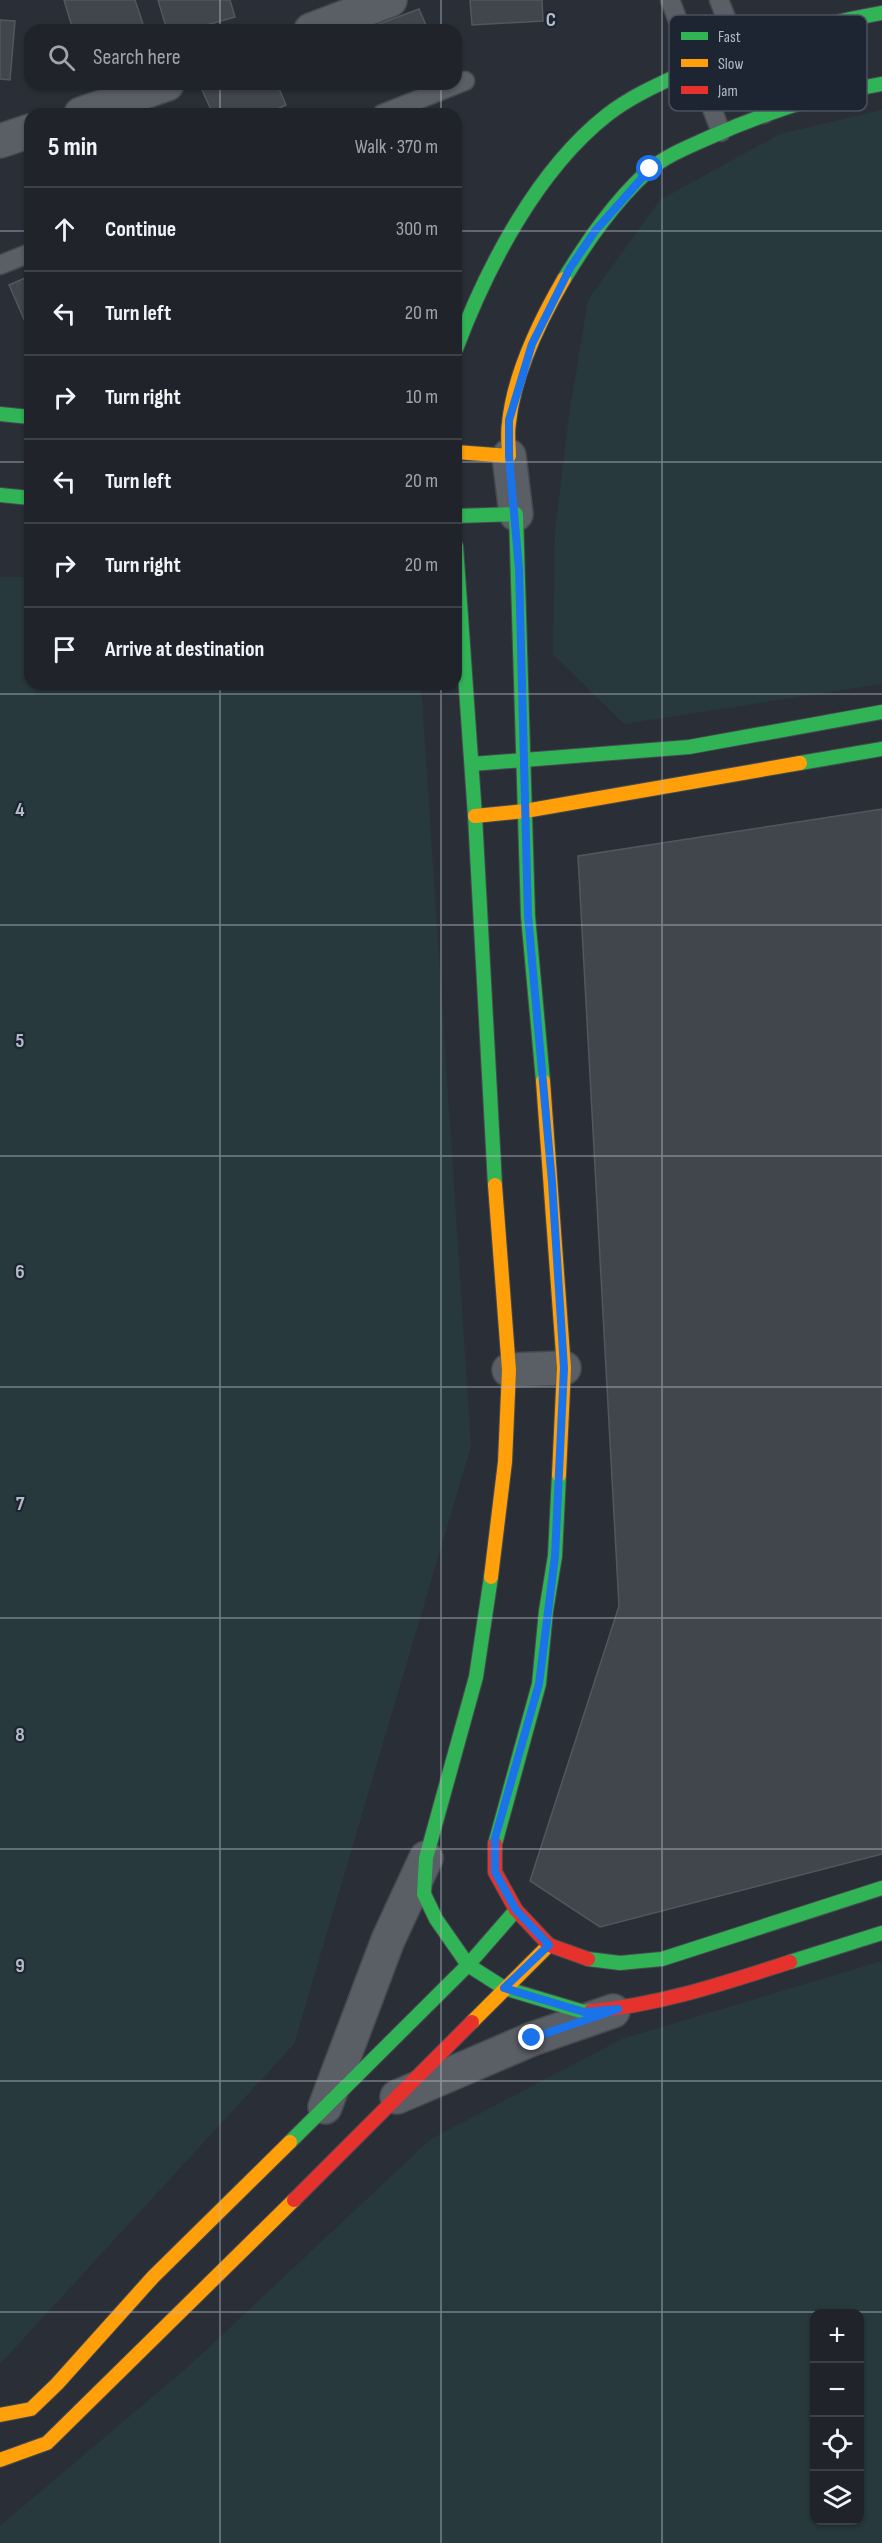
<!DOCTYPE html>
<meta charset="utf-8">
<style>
body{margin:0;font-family:"Sofia Sans Condensed",sans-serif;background:#282b31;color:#f1f3f6}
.controls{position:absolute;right:18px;bottom:18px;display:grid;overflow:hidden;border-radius:12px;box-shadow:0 2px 4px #0004}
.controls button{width:54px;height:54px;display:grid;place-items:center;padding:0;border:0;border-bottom:2px solid #3d4046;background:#202329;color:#f1f3f6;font:30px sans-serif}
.stop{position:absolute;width:18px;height:18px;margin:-14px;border:4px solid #1a73e8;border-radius:50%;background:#fff}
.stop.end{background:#1a73e8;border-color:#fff;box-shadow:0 2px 6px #0008}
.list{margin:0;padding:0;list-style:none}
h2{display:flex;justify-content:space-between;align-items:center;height:78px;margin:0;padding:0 24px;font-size:26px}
h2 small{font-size:20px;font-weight:400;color:#a2a4a8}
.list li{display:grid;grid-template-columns:39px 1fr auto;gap:18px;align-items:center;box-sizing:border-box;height:84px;padding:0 24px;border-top:2px solid #3d4046}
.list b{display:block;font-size:22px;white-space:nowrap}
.list em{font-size:20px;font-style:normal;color:#a2a4a8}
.icon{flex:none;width:33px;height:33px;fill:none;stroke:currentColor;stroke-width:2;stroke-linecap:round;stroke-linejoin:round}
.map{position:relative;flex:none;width:882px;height:2543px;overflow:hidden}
.search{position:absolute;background:#202329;box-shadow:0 2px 4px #0004;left:24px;top:24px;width:438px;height:66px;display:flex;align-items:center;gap:15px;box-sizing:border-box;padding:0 21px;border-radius:18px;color:#a2a4a8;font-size:22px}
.panel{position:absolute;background:#202329;box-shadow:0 2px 4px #0004;left:24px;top:108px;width:438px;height:582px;border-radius:18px}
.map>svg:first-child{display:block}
</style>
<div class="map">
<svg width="882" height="2543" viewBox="0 0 882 2543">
<rect width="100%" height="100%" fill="#2a2f37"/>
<!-- green -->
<path fill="#27393d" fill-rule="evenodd" d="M882,110V684L624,724L553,654L555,532L569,416L588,300L660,200L780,134Z
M0,577H30V684H421L471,1446L294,2044L0,2364Z
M882,1961V2543H0V2526L189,2366L431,2139L622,2039ZM814,2314H860V2520H814Z"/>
<!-- building -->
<path fill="#41454c" stroke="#52575f" stroke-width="1.5" d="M64,0H135L145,30H73Z
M158,0H230L235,17L189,30H167Z
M470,0H542L543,21L472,25Z
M419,9L428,30H363Z
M0,20L15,21L10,80L0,79Z
M218,84H277L286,105L265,114H213L202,90Z
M30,276V325L27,326L9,285Z
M882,809V1854L600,1927L530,1881L619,1606L578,856Z"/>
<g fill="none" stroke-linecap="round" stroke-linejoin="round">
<!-- lane casing -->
<g stroke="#464a50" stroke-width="21">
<path id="lane" d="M670,0L721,132
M719,0L764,114
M382,114L465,81
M0,265L30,253"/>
</g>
<!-- street casing -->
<g stroke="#464a50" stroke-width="36">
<path id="street" d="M311,30L390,0
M81,114L167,84
M0,141L30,131
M509,456L516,514
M509,1370L564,1368
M397,2097L532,2039L613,2011
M325,2107L388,1940L426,1858"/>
</g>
<!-- fast casing -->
<g stroke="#464a50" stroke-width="16">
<path id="fast" d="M564,279C588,240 614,202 648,171C665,156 688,147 708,138C764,113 821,94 882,84
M456,349C487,267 537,170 607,115C630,97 657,85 683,73C747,45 813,25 882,13
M0,414L30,417
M0,495L30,498
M456,516L516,514L528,916L543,1081
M456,546L475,816L495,1185
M800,763L882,749
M472,764L689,747L882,712
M491,1577L476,1677L426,1858L424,1894L436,1919L468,1965L504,1988L584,2012L591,2011
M495,1844L539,1684L546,1611L555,1556L559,1475
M588,1959L620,1963L662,1959L882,1888
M790,1962L882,1933
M290,2142L468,1965L516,1910"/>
</g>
<!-- slow casing -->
<g stroke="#464a50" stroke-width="16">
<path id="slow" d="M456,452L509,456C509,445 507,434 509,423C514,373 539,322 564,279
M475,816L525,811L800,763
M543,1081L564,1368L559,1475
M491,1577L505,1462L509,1370L495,1185
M472,2022L549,1945
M0,2415L31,2409L57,2384L153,2277L290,2142
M0,2460L47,2443L294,2200"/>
</g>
<!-- jam casing -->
<g stroke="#464a50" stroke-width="16">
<path id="jam" d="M495,1844V1872L516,1910L549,1945L588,1959
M591,2011C660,2005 724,1983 790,1962
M294,2200L472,2022"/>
</g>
<!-- lane -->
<use href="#lane" stroke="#5a5e65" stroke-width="18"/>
<!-- street -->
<use href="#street" stroke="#5a5e65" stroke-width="33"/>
<!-- fast -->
<use href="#fast" stroke="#30b455" stroke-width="14"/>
<!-- slow -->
<use href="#slow" stroke="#ff9f0a" stroke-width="14"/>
<!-- jam -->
<use href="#jam" stroke="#e5322d" stroke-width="14"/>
</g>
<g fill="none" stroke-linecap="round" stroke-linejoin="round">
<!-- route -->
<path stroke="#1a73e8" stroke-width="8" d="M532,2038L618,2009L584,2012L504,1988L549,1945L516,1910L495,1872V1838L539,1684L555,1556L564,1368L552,1182L528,916L519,569L509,456V420L532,344L570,268L595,231L650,169"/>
</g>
<!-- grid -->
<path fill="none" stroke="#b4bbc8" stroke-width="1.5" stroke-opacity="0.55" d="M220,0V30M441,0V30M662,0V2543M220,84V114M441,84V114M0,231H30M456,231H882M0,462H30M456,462H882M220,684V2543M441,684V2543M0,694H882M0,925H882M0,1156H882M0,1387H882M0,1618H882M0,1849H882M0,2081H882M0,2312H882"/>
<!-- legend -->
<rect x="669" y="15" width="198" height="96" rx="9" fill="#1d2532" stroke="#4a525f" stroke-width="1.5"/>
<rect x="681" y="32" width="27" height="8" fill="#30b455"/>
<rect x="681" y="59" width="27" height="8" fill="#ff9f0a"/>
<rect x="681" y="86" width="27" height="8" fill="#e5322d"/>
<g font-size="16" fill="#b4bbc8">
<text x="718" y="42">Fast</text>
<text x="718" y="69">Slow</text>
<text x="718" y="96">Jam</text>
</g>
<g font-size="20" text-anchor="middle" font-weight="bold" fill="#b4bbc8" stroke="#1d2532" stroke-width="4.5" stroke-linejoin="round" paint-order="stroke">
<text x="551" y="26">C</text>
<text x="20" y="816">4</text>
<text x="20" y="1047">5</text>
<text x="20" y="1278">6</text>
<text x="20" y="1510">7</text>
<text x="20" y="1741">8</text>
<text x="20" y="1972">9</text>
</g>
</svg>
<div class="controls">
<button>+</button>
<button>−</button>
<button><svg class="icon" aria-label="locate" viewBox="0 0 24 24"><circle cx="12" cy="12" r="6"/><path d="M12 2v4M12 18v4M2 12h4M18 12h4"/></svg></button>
<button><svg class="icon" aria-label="layers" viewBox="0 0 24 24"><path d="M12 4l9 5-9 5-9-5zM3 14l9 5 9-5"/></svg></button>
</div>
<div class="stop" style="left:650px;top:169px"></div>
<div class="stop end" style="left:532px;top:2038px"></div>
<div class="search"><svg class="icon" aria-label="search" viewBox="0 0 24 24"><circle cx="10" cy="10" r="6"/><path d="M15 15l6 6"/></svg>Search here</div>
<section class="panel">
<h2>5 min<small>Walk · 370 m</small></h2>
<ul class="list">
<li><svg class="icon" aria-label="ahead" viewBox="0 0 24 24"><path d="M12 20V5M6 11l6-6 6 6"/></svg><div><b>Continue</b></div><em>300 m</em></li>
<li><svg class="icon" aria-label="left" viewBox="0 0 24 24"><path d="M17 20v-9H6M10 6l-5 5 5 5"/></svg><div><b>Turn left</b></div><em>20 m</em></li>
<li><svg class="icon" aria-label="right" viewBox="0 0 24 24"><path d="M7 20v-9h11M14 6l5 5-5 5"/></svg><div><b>Turn right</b></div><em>10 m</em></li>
<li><svg class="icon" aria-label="left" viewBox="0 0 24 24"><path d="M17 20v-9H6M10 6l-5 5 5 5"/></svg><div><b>Turn left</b></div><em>20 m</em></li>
<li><svg class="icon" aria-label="right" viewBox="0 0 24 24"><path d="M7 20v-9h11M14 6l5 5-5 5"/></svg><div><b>Turn right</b></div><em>20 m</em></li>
<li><svg class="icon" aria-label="arrive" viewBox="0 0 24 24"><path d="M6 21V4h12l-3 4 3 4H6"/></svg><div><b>Arrive at destination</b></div></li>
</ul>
</section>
</div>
